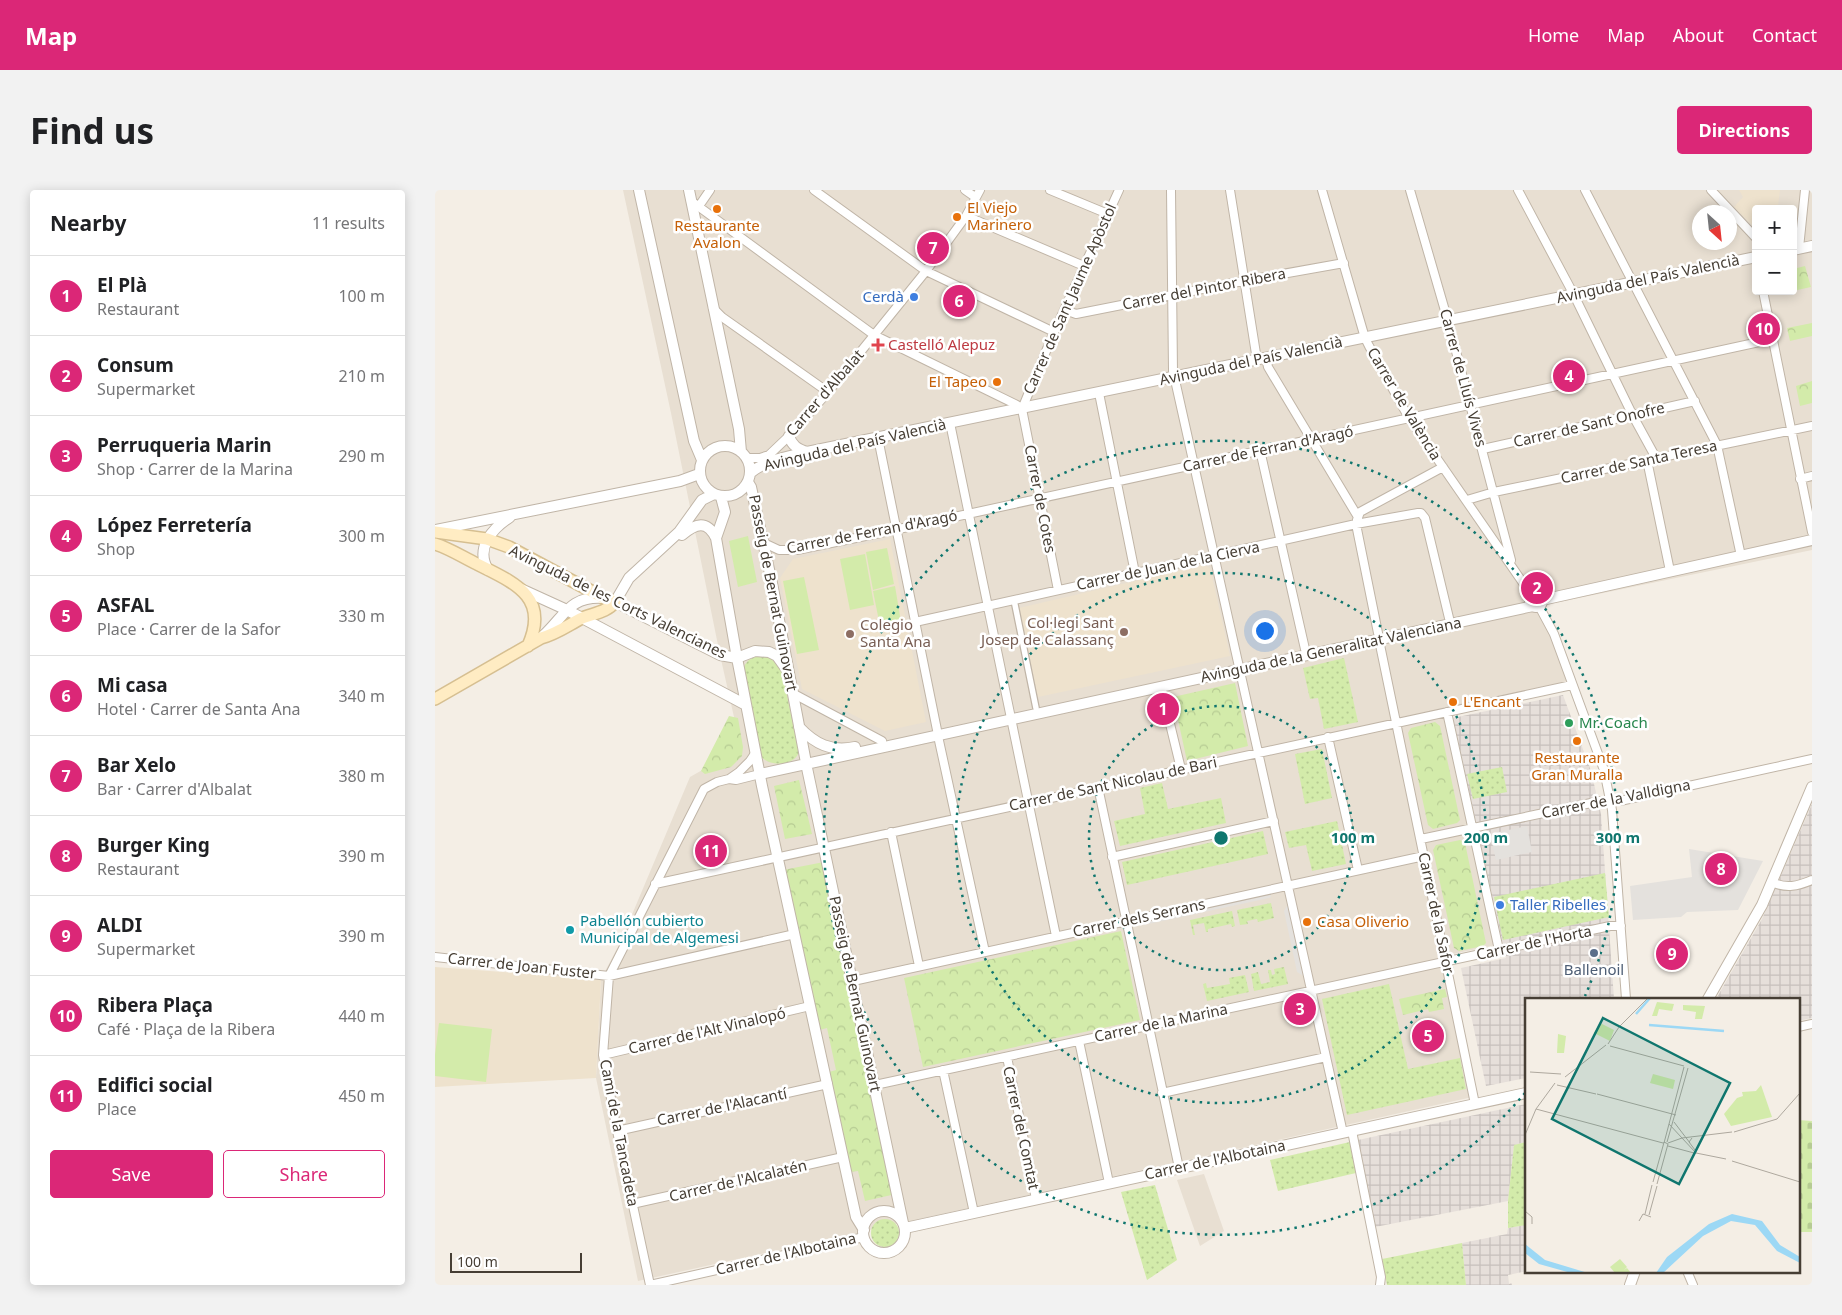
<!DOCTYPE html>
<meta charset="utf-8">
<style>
body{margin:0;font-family:"Noto Sans",sans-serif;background:#f2f2f2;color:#202124}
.controls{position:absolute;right:15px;top:15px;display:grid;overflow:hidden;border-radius:5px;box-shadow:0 2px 12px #0003}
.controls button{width:45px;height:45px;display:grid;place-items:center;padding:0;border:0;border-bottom:1px solid #e0e0e0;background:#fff;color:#202124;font:25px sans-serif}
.compass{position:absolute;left:1257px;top:15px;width:45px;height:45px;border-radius:50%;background:#fff;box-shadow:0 2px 12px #0003;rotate:153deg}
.scale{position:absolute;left:15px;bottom:12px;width:132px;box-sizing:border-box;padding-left:5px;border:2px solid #463e34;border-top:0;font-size:14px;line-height:18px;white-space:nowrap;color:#463e34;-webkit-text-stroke:4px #fff;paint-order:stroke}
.you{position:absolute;left:829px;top:440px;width:18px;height:18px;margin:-12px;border:4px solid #fff;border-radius:50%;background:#1a73e8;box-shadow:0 0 0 8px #1a73e833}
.badge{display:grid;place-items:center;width:32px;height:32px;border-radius:50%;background:#db2777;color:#fff;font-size:16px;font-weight:700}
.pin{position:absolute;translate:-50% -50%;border:2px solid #fff;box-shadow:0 1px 5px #0006}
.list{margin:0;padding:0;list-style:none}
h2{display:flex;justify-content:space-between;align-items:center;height:65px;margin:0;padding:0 20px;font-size:21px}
h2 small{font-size:16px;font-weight:400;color:#757577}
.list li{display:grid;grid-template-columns:32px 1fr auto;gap:15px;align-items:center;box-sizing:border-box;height:80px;padding:0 20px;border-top:1px solid #e0e0e0}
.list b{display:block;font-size:19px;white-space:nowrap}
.list p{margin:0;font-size:16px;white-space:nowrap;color:#757577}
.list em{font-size:16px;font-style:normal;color:#757577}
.actions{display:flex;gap:10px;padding:15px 20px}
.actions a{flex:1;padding:11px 0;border:1px solid #db2777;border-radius:5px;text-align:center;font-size:18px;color:#db2777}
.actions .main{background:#db2777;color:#fff}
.map{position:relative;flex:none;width:1377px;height:1095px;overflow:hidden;border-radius:5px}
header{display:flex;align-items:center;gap:30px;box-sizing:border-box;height:70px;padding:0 25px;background:#db2777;color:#fff}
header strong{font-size:24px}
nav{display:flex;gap:28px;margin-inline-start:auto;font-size:18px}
.intro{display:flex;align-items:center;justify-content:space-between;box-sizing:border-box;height:120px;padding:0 30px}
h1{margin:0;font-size:35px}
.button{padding:12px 22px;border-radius:5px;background:#db2777;color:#fff;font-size:18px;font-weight:700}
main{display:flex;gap:30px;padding:0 30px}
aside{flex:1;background:#fff;border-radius:5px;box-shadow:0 2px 12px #0003}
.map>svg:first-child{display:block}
</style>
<header>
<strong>Map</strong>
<nav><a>Home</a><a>Map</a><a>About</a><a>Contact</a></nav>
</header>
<div class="intro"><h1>Find us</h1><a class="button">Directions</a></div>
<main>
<aside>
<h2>Nearby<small>11 results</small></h2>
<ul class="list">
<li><span class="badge">1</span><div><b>El Plà</b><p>Restaurant</p></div><em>100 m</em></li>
<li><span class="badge">2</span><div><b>Consum</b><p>Supermarket</p></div><em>210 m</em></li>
<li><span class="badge">3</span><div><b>Perruqueria Marin</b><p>Shop · Carrer de la Marina</p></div><em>290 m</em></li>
<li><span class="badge">4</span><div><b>López Ferretería</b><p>Shop</p></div><em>300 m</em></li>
<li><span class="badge">5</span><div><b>ASFAL</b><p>Place · Carrer de la Safor</p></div><em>330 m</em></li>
<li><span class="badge">6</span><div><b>Mi casa</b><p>Hotel · Carrer de Santa Ana</p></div><em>340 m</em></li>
<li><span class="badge">7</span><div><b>Bar Xelo</b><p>Bar · Carrer d'Albalat</p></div><em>380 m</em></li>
<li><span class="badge">8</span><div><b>Burger King</b><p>Restaurant</p></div><em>390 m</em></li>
<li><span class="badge">9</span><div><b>ALDI</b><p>Supermarket</p></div><em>390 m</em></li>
<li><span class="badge">10</span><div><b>Ribera Plaça</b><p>Café · Plaça de la Ribera</p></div><em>440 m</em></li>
<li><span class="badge">11</span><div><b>Edifici social</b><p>Place</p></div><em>450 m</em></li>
</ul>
<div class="actions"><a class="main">Save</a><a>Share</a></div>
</aside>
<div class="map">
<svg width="1377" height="1095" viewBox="0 0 1377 1095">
<defs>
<pattern id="industrial-grid" width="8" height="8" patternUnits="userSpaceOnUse" patternTransform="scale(1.25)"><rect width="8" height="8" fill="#e6dfda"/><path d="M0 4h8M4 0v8" fill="none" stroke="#c7c0bc"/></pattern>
<pattern id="grass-dots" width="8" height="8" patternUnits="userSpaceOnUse" patternTransform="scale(1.25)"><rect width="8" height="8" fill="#d3ebaa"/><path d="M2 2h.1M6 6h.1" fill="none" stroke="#b6cb93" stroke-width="1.8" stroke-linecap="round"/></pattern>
<pattern id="cemetery-stones" width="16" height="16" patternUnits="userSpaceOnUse" patternTransform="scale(1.25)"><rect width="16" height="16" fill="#d3ebaa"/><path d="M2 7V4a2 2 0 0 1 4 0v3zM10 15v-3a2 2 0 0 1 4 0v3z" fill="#b6cb93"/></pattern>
<pattern id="park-crowns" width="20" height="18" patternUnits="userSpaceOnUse" patternTransform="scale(1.25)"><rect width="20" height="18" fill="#d3ebaa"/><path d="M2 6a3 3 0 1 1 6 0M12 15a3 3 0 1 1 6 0" fill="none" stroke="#b6cb93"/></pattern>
</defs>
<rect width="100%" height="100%" fill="#f4eee5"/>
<!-- residential -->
<path fill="#e8dfd2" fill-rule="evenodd" d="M188,0H1377V360L1110,415L1138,490L1009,518L1061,755L1013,765L1042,906L203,1091L161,888L166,789L185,753L255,587L306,558L285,465L236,223ZM1321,19H1358V101H1321ZM1264,22H1294V52H1264Z
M769,984L789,1041L765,1056L742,990Z"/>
<!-- industrial -->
<path fill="url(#industrial-grid)" d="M1128,505L1156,581L1166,624L1179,809H1091V888L1051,896L1026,778L1071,768L1018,528Z
M1377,614V828L1363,831V809H1281L1327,729Z
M1091,914V952L1079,955L1073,1011L940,1037L923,950Z
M1091,1035L1092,1081L1073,1085L1074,1094L1077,1093V1095H1031L1027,1053L1072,1044L1073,1038Z"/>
<!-- education -->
<path fill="#eee2cd" d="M1304,0H1345L1343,16L1361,19L1358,36V19H1321V39L1299,17L1308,7Z
M455,349L491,532L450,541L367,499L345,388L358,369Z
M769,375L775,378L795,466L603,507L584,418Z
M0,777L166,789L161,888L0,897Z"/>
<!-- grass -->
<path fill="url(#grass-dots)" d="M327,466C337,468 343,473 347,482L364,562C359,577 333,577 325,565L308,479C312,469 317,467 327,466Z
M909,468L923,532L889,539L883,508L875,509L868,478Z
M887,559L897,608L870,614L860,564Z
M1067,577L1072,602L1038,609L1032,584Z
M727,593L733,619L786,608L791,633L685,656L679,631L710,624L705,598Z
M902,631L911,674L877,681L871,655L854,658L850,642Z
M828,641L833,664L692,695L687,672Z
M1170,683L1174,727L1068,750L1059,707Z
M836,713L839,728L823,732L822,729L812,731L813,734L805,735L802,720Z
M797,721L800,736L797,737L796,734L773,739V742H771L769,733L758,735L760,745H758L755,730Z
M849,777L853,794L819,801L816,784L823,782L826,794L835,792L833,780H836L837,785L840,784L839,779Z
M810,785L814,802L772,811L768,794L771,793L772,798L795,794L794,788Z
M954,794L973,879L1025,868L1031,899L912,925L887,809Z
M915,952L921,983L843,1001L835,970Z
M1091,952V1035L1073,1038V1011L1079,955Z
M720,995L742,1070L712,1090L686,1002Z
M436 1043a14 14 0 1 1 28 0a14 14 0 1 1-28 0Z
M1027,1053L1031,1095H952L947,1069Z"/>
<!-- cemetery -->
<path fill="url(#cemetery-stones)" d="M1363,930L1377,931V1042H1363Z"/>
<!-- park -->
<path fill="url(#park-crowns)" d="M1370,76L1376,97L1358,101V79Z
M1377,133V146L1355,151L1352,138Z
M1377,191V213L1365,216L1361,196Z
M800,493L813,556L752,571L738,507Z
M294,526L303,528L308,557L307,566L296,577L270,584L266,581Z
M1000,532L1005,536L1025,630L1022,633L998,639L993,635L973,543L976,538Z
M364,590L377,644L350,649L339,596Z
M1025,650L1030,653L1051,753L1048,756L1024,761L1019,758L998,660L1001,655Z
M389,672L461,1004L430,1011L423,981L416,982L394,882L401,880L392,838L384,840L348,680Z
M686,741L705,830L488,877L469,788Z
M1010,799L1012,807L1007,808L1009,819L994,822L993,819L968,825L964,809Z"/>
<!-- pitch -->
<path fill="#d3ebaa" d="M313,346L322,392L303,397L294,351Z
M452,358L459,394L438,400L431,362Z
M430,364L439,415L415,420L405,369Z
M369,387L384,460L362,464L348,391Z
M460,396L466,432L445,436L438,401Z
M4,833L57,839L51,892L0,886V865Z"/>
<!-- parking -->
<path fill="#e4e1dd" d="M1092,636L1097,662L1061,670L1055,644Z
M1254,659L1328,671L1303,720L1252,722L1246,727L1198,730L1195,696L1257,687Z
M835,704L836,707L834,708L709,735L708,732Z
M854,712L870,787L862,782L849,721Z"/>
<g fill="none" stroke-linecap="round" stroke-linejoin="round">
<!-- pedestrian casing -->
<g stroke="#c0b5a7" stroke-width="8">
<path id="pedestrian" d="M579,410L601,518"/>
</g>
<!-- minor casing -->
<g stroke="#c0b5a7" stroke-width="10">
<path id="minor" d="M379,0L491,81L619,142
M530,0L540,7
M615,0L673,24
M736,0L738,181L908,943
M795,0L822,170
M887,0L930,148L934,156L974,228L1097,406
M975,0L1013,131L1076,370
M1083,0L1139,105L1198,226L1221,268
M1150,0L1282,255L1306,366
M1276,0L1321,48
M256,11L439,145L582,215L587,219
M264,16L275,0
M531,26L649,76
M1364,58L1370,0
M1328,101L1377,342
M278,118L287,127L393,202
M630,120L641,124L808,91L909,73
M831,168L833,177L923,327
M664,203L700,383
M515,233L621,746
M443,248L502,540
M1048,259L1260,211
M825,260L870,459
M311,268H325L334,265L354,246L393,202L491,81L531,26L545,0
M1212,270L1235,381
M1365,289L1377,286
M1032,310L1059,302L1377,236
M922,330L925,322L1008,277
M921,334L943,443
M329,353L344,360H362L450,342L1338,149
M623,400L587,219L619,142L684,0
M1104,416L1119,444L1169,580L1177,620L1191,809
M480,432L921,334L983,323H986L990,328L1014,428
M944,450L1040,914
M726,497L746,579
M359,504L447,551
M1012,522L1064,760
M503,546L550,762
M893,547L923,680
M294,589L301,590L325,584
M663,597L744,978
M456,642L484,776
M986,649L1175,609L1185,611L1377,569
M677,667L839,631
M1337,692C1351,699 1363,696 1377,690
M220,694L1137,495
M0,767L174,786L360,744
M418,791L989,666
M1363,837L1377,834
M644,851L674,993
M168,865L375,816
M572,867L601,1009
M508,880L539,1023
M440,895L1175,736H1186
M727,903L891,867
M182,941L393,894
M917,941L946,1087L945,1095
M197,1014L408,967
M1252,1081L1258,1095
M215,1095L182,941L168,865L174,786L269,599L282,592L294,589L304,582L315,571L321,562
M215,1095L429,1047"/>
</g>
<!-- tertiary casing -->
<g stroke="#c0b5a7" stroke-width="12">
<path id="tertiary" d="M204,0L259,251L267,270
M254,0L304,239L306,262
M1358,60L1377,56
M354,246C357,256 363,259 372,262
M265 281a25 25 0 1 1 50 0a25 25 0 1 1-50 0Z
M315,283C331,270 352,267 372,262L1321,67
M313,292L316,297L337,393L372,578L468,1033
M279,304L267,310L244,342L194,388L180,412L285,465L302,468L320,461L334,462L342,466L352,480
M286,307L290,322L281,348L302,468L327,596L421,1027L429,1040
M0,340L245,291L264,284
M247,345C261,333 272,330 281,348
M53,380C40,358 57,339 75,327
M86,399L132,420L311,515
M1095 411a6 6 0 1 1 12 0a6 6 0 1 1-12 0Z
M1107,410L1377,350
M108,446C130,426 134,406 168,408
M364,537C380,554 396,562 420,557
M325,584L1098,416
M1273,809L1327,715L1377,597
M428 1042a21 21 0 1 1 42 0a21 21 0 1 1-42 0Z
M470,1038L1091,903
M1195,1095L1200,1081"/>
</g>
<!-- secondary casing -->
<g stroke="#d6bf91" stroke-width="14">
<path id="secondary" d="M0,342L52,349L74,357L169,408L180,412C171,423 158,423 145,429C132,436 121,444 106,448L0,509
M0,354C14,358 29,368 42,374C80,393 115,407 93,456"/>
</g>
<!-- pedestrian -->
<use href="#pedestrian" stroke="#fff" stroke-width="5.5"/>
<!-- minor -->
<use href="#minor" stroke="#fff" stroke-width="8"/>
<!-- tertiary -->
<use href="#tertiary" stroke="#fff" stroke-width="10"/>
<!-- secondary -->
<use href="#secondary" stroke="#ffecc3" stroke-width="11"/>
</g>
<!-- distance rings -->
<g fill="none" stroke="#0f766e" stroke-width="2.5" stroke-dasharray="2.5 5">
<circle cx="786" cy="648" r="132"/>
<circle cx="786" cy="648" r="265"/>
<path d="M1090 903A397 397 0 1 1 1150 806"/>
</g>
<!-- markers -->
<g fill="#e8710a" stroke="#fff" stroke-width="2">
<circle cx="282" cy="19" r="5"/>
<circle cx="522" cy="27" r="5"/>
<circle cx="562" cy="192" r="5"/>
<circle cx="1018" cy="512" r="5"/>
<circle cx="1142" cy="551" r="5"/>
<circle cx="872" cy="732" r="5"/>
</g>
<g fill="#3f7fe0" stroke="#fff" stroke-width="2">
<circle cx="479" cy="107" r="5"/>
<circle cx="1065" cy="715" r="5"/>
</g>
<path fill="#e0444e" stroke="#fff" stroke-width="2" d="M440.5 147.5h5v5h5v5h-5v5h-5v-5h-5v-5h5z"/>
<g fill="#8d6e63" stroke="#fff" stroke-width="2">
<circle cx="689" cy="442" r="5"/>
<circle cx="415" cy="444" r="5"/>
</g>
<circle fill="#2e9e5b" stroke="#fff" stroke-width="2" cx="1134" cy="533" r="5"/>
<circle fill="#0f9aa8" stroke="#fff" stroke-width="2" cx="135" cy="740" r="5"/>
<circle fill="#5c6f8a" stroke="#fff" stroke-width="2" cx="1159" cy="763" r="5"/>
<g text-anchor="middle" stroke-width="5" stroke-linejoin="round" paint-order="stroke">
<!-- food labels -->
<g font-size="15" fill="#c56008" stroke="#fff" text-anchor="start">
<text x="532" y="23">El Viejo<tspan x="532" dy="17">Marinero</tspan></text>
<text x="282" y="41" text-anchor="middle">Restaurante<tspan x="282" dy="17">Avalon</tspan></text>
<text x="552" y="197" text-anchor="end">El Tapeo</text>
<text x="1028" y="517">L'Encant</text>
<text x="1142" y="573" text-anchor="middle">Restaurante<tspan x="1142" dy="17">Gran Muralla</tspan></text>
<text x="882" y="737">Casa Oliverio</text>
</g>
<!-- street labels -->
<g font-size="15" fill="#463e34" stroke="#fff">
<text transform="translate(1213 89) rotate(-12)" y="5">Avinguda del País Valencià</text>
<text transform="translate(769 99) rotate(-11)" y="5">Carrer del Pintor Ribera</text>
<text transform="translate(635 109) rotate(-66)" y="5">Carrer de Sant Jaume Apòstol</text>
<text transform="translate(816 171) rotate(-12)" y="5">Avinguda del País Valencià</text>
<text transform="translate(1028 188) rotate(75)" y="5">Carrer de Lluís Vives</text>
<text transform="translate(390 203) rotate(-49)" y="5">Carrer d'Albalat</text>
<text transform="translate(969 214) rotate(59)" y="5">Carrer de València</text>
<text transform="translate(1154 235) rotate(-13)" y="5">Carrer de Sant Onofre</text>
<text transform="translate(420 255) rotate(-13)" y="5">Avinguda del País Valencià</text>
<text transform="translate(833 259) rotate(-12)" y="5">Carrer de Ferran d'Aragó</text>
<text transform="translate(1204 272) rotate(-12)" y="5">Carrer de Santa Teresa</text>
<text transform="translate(605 309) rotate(79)" y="5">Carrer de Cotes</text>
<text transform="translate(437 342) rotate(-11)" y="5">Carrer de Ferran d'Aragó</text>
<text transform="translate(733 376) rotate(-12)" y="5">Carrer de Juan de la Cierva</text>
<text transform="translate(338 403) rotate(79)" y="5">Passeig de Bernat Guinovart</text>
<text transform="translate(183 412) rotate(26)" y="5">Avinguda de les Corts Valencianes</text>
<text transform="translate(896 460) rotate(-12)" y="5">Avinguda de la Generalitat Valenciana</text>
<text transform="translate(678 594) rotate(-12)" y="5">Carrer de Sant Nicolau de Bari</text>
<text transform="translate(1181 609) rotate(-11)" y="5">Carrer de la Valldigna</text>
<text transform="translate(1001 723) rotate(78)" y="5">Carrer de la Safor</text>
<text transform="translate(704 728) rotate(-12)" y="5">Carrer dels Serrans</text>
<text transform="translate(1099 753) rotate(-12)" y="5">Carrer de l'Horta</text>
<text transform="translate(87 776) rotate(6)" y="5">Carrer de Joan Fuster</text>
<text transform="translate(420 804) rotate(78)" y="5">Passeig de Bernat Guinovart</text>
<text transform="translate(726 833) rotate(-12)" y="5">Carrer de la Marina</text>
<text transform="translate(272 841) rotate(-13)" y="5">Carrer de l'Alt Vinalopó</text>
<text transform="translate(287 917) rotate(-12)" y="5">Carrer de l'Alacantí</text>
<text transform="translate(586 938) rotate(78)" y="5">Carrer del Comtat</text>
<text transform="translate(184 943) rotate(79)" y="5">Camí de la Tancadeta</text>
<text transform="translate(780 970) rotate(-12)" y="5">Carrer de l'Albotaina</text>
<text transform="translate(303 991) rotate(-13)" y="5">Carrer de l'Alcalatén</text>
<text transform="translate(351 1064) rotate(-13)" y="5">Carrer de l'Albotaina</text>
</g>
<!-- shop labels -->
<g font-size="15" fill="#366cbe" stroke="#fff" text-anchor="end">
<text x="469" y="112">Cerdà</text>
<text x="1075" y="720" text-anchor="start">Taller Ribelles</text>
</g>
<!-- health labels -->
<g font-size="15" fill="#be3a42" stroke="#fff" text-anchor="start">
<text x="453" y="160">Castelló Alepuz</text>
</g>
<!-- education labels -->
<g font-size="15" fill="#785e54" stroke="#fff" text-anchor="end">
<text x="679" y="438">Col·legi Sant<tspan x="679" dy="17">Josep de Calassanç</tspan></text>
<text x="425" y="440" text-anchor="start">Colegio<tspan x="425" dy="17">Santa Ana</tspan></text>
</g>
<!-- leisure labels -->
<g font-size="15" fill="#27864d" stroke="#fff" text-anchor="start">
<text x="1144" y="538">Mr. Coach</text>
</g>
<!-- culture labels -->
<g font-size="15" fill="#0d838f" stroke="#fff" text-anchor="start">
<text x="145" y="736">Pabellón cubierto<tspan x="145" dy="17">Municipal de Algemesi</tspan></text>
</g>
<!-- service labels -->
<g font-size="15" fill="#4e5e75" stroke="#fff">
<text x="1159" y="785">Ballenoil</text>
</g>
</g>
<!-- overview -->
<g transform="translate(1090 808)">
<rect width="275" height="275" fill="#f4eee5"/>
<path d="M132,4L149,6L147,13L134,11L132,18H127ZM158,7L180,8L177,21H170L171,14L158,12ZM95,261L102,269L99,272L102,270L106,275H90L85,269Z" fill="#d3ebaa"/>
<path d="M75,25L89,32L85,43L69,35Z" fill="#d3ebaa"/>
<path d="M33,36L41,38L39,55H32ZM128,76L150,82L148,91L125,85Z" fill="#d3ebaa"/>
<path d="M236,87L247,119L206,128L199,116L212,100L218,98L217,94L231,93Z" fill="#d3ebaa"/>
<path d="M207,216L237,223L255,247L275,259V265L252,253L230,227L206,223L178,238L138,275H131L142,259L184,226ZM0,246L20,262L63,275H46L14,266L0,255Z" fill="#9cd8f5"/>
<path fill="none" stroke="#9cd8f5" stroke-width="2.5" d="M111,16L125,0M124,27L199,33"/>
<path fill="none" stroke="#aea89e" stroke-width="1" d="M83,46L94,29L123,0M85,48L159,68M0,67V42M5,74L36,76M40,79L81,47M32,87L71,96M72,96L151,117M11,111L138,145M149,124L165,145M209,134L252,121L275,95M0,137L11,111L30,85M157,140L171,155L201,161M157,140L207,134M167,140L164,144L170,152M142,144L163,70M139,145L159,69M143,145L157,140L144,126M143,148L169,155M207,163L275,184M128,184L138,148M132,186L143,146L139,144L138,148M0,213L7,219V226M120,216L127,187M124,217L132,188M114,223L118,216L126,219"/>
<path fill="#0f766e" fill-opacity="0.15" stroke="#0f766e" stroke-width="2.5" d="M78,20L205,85L154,186L27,121Z"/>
<rect width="275" height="275" fill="none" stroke="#463e34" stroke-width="2.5"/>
</g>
<circle cx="786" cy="648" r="8" fill="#0f766e" stroke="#fff" stroke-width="2.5"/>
<g font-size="15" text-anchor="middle" font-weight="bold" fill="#0f766e" stroke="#fff" stroke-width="5" stroke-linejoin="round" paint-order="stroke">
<text x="918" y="653">100 m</text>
<text x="1051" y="653">200 m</text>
<text x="1183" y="653">300 m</text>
</g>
</svg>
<div class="controls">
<button>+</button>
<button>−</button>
</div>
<svg class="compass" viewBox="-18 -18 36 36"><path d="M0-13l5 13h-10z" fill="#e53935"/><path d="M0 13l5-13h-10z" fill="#757577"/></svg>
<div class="scale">100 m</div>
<div class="you"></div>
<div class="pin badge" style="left:728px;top:519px">1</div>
<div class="pin badge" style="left:1102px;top:398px">2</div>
<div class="pin badge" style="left:865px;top:819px">3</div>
<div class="pin badge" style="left:1134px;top:186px">4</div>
<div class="pin badge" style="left:993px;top:846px">5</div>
<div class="pin badge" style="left:524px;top:111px">6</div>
<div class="pin badge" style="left:498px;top:58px">7</div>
<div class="pin badge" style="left:1286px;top:679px">8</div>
<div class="pin badge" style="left:1237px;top:764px">9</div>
<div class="pin badge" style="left:1329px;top:139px">10</div>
<div class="pin badge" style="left:276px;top:661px">11</div>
</div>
</main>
